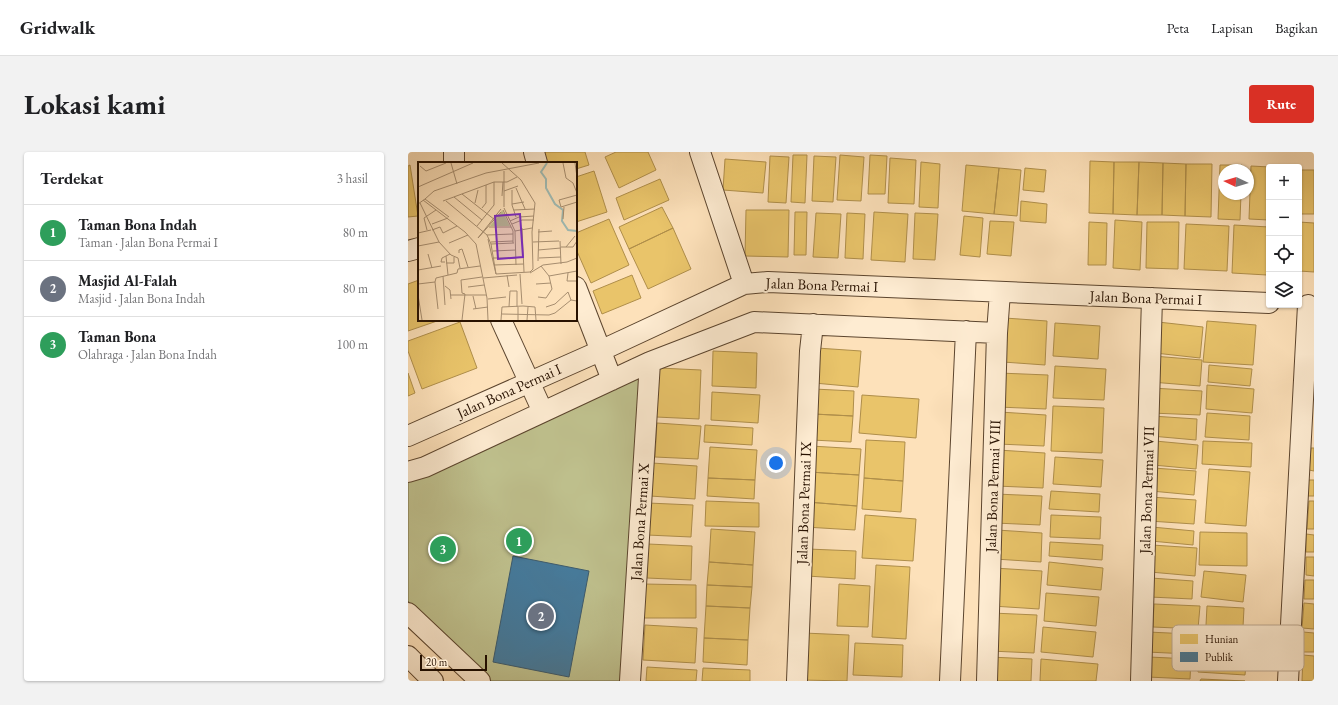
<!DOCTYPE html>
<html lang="id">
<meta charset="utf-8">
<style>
body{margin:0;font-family:"EB Garamond",serif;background:#f2f2f2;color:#202124}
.controls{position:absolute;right:12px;top:12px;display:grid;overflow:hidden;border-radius:4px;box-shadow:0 1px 3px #0004}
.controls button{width:36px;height:36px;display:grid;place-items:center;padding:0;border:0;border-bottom:1px solid #e0e0e0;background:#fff;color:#202124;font:20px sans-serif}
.compass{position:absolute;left:810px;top:12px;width:36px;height:36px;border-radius:50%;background:#fff;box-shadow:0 1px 3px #0004;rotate:274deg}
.scale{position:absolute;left:12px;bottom:10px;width:67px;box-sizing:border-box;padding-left:4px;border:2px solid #271100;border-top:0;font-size:11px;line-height:14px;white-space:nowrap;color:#271100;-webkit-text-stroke:3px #feecd2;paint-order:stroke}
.you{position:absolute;left:368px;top:311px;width:14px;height:14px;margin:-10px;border:3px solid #fff;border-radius:50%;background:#1a73e8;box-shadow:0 0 0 6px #1a73e833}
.badge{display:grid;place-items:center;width:26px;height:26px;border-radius:50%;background:#d93025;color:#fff;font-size:13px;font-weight:700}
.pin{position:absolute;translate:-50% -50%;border:2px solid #fff;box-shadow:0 1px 4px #0006}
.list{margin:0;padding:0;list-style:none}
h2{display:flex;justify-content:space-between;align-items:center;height:52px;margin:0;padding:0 16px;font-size:17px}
h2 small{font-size:13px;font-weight:400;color:#757577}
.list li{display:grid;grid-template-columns:26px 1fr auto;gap:12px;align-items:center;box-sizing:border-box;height:56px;padding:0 16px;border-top:1px solid #e0e0e0}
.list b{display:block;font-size:15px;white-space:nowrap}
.list p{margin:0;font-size:13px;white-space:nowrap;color:#757577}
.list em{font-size:13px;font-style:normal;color:#757577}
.icon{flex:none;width:22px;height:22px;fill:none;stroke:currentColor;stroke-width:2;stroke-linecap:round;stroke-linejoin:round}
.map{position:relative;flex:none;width:906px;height:529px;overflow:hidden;border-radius:4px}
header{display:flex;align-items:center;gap:24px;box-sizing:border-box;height:56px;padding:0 20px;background:#fff;border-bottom:1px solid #e0e0e0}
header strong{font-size:19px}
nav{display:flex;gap:22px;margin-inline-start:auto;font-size:14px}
.intro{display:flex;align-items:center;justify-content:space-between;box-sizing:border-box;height:96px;padding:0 24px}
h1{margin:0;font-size:28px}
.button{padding:10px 18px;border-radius:4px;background:#d93025;color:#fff;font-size:14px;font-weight:700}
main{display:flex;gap:24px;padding:0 24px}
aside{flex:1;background:#fff;border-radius:4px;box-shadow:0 1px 3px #0004}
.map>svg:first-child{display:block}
</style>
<header>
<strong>Gridwalk</strong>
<nav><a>Peta</a><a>Lapisan</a><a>Bagikan</a></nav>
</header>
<div class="intro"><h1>Lokasi kami</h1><a class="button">Rute</a></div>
<main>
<aside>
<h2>Terdekat<small>3 hasil</small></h2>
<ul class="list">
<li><span class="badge" style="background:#2e9e5b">1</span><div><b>Taman Bona Indah</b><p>Taman · Jalan Bona Permai I</p></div><em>80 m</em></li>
<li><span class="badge" style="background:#6b7280">2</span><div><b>Masjid Al-Falah</b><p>Masjid · Jalan Bona Indah</p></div><em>80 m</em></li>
<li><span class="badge" style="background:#2e9e5b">3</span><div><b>Taman Bona</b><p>Olahraga · Jalan Bona Indah</p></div><em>100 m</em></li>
</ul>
</aside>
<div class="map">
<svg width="906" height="529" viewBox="0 0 906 529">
<rect width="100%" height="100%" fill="#fde1ba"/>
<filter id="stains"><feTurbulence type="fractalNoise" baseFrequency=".005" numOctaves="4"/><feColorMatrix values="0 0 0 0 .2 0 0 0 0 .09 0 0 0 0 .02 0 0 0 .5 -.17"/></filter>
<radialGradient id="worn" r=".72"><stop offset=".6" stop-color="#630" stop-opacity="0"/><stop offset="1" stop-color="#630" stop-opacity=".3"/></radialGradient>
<!-- green -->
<path fill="#c0c28f" stroke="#746a48" d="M232,224L214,529H83L0,449V329Z"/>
<!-- homes -->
<path fill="#e9c46a" stroke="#af8e4a" d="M136,0H177L181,13L168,17V11H139Z
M208,0H240L248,18L211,36L197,5Z
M385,3H399L397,51L383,50Z
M432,3L456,5L453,49L429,48Z
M462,3L479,4L477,42H460Z
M362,4L381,5L378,51L360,50Z
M406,4L428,5L425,50L404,49Z
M482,6L508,8L506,52L480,51Z
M317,7L358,10L355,41L315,38Z
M682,9L706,10L705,62L681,61Z
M513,10L532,12L530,56L511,55Z
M706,10H731L729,63L705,62Z
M731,10L755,11L754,63H729Z
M755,11L778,12L777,64L754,63Z
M778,12H804L803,65L777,64Z
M2,13L10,64L0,65V14Z
M558,13L591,16L586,62L554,59Z
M812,13H834V18H816V42H833L832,68L810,67Z
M843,14L862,15H861V68L841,67Z
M591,16L613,18L609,64L586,62Z
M617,16L638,18L636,40L615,38Z
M891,18H906V62H891Z
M186,19L199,60L168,70V25Z
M252,27L261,48L216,68L208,46Z
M613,49L639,52L638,71L612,69Z
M254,55L265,76L221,97L211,75Z
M338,58H381L380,105L337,104Z
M387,60H399L398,103H386Z
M466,60L500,62L497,110L463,108Z
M408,61L433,62L430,106L405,105Z
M439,61L457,62L455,107L437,106Z
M507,61L530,62L527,108L505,107Z
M556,64L575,66L572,105L552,103Z
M201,67L221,113L183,131L168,97V81Z
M707,68L734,70L732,118L705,116Z
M582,69L606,70L603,104L579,102Z
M681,70L699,71L698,113H680Z
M739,70H771L770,117L738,116Z
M891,70L906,71V120L891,119Z
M778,72L821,74L819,119L776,117Z
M826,73L861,75L859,123L824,121Z
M265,76L283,117L240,137L221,97Z
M224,123L233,146L194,162L185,139Z
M11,128V168H32L0,179V132Z
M597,166L639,169L637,213L595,210Z
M799,169L848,173L845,213L795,210Z
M52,170L69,216L14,237L0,199V189Z
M750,170L795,175L792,206L747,201Z
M647,171L692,174L690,207L645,204Z
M409,196L453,199L450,235L406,231Z
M305,199L349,201L348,236L304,234Z
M745,204L794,208L792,234L743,230Z
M801,213L844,217L842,234L800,230Z
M647,214L698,217L696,248L645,246Z
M251,216L293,218L291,267L248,265Z
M0,221L7,241L0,244Z
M591,221L640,223L638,257L590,255Z
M799,233L846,237L844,261L798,257Z
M744,236L794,239L792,263L743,261Z
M406,237L446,239L445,264L405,262Z
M304,240L352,243L350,271L303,268Z
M454,243L511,247L508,286L451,281Z
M645,254L696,256L694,301L643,299Z
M592,260L638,263L636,294L590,292Z
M799,261L842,264L841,288L797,285Z
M405,262L445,264L443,290L404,288Z
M744,264L789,267L788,288L743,284Z
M249,271L293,274L290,307L247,305Z
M297,273L345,276L344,293L296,290Z
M458,288L497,290L495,329L456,326Z
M747,289L790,293L788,317L745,313Z
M795,289L844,291L843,315L794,312Z
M403,294L453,297L451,323L401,320Z
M302,295L349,298L347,328L300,326Z
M903,296H906V319L901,318Z
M590,298L637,301L635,336L588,334Z
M647,305L695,308L693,335L645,332Z
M244,311L289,314L287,347L242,344Z
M745,316L788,319L786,343L743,339Z
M801,317L842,320L838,374L797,371Z
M401,320L451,323L449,354L399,350Z
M300,326L347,328L346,347L299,344Z
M456,326L495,329L493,360L454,357Z
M900,328H906V344H900Z
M643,339L692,342L691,360L641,357Z
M588,342L634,344L632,373L587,371Z
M742,345L788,348L786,372L741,369Z
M298,349L351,351V375L297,374Z
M901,349H906V377H899Z
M399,350L449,354L447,378L397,375Z
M240,351L285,353L283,385L239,383Z
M457,363L508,367L505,409L454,406Z
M643,363L693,365L692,387L642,385Z
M744,375L786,379L785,393L743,389Z
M303,377L347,380L345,413L301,410Z
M589,378L634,381L633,410L587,407Z
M792,380L839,381V414L791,413Z
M898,382L906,383V400H898Z
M642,390L695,393L694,408L641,404Z
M240,392L284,394L283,428L239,426Z
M744,393L789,396L787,424L742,420Z
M400,397L448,399L447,427L399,424Z
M898,405H906V424L898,423Z
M301,410L345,413L344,435L299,433Z
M641,410L695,416L693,438L639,433Z
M468,413L502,415L498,487L464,485Z
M586,416L634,419L631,457L584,454Z
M796,419L838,423L835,450L793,445Z
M743,426L785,429L784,447L742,445Z
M897,428H906V447H896Z
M236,432L288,433V466H236Z
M431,432L462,434L460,475L429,474Z
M299,433L344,435L342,456L298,454Z
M638,441L691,445L688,474L636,469Z
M896,451L906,452V477L894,476Z
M746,452L792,454L790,477L745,475Z
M298,454L342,456L340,488L296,486Z
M799,454L836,456L834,494L797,492Z
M584,461L629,463L626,501L582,499Z
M237,473L289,476L287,511L235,508Z
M635,475L688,480L685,505L633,500Z
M740,480L782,482L781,502L739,500Z
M895,480L906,481V500H894Z
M396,481L441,483L439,529L394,528Z
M296,486L340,488L339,513L295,510Z
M447,491L495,493L494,525L445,523Z
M791,498L839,501L837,523L790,520Z
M895,503L906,504V529H894Z
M582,505L624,507L623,529H581Z
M741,505L783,507L782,527L740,525Z
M633,507L690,512L688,529H632Z
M239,515L289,518L288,529H238Z
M295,516L342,518V529H294Z
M793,527L837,529H792Z"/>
<!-- public -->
<path fill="#457b9d" stroke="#3c5b6e" d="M105,404L181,419L161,525L85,510Z"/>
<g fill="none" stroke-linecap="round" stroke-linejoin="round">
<!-- street casing -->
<g stroke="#5c452e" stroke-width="22">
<path id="street" d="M126,0L129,11
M292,0L336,132
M46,11V0
M0,99L11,96
M168,135L204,228
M93,168L135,260
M0,284L192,199L336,132L360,130L861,151
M0,320L17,315L242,210L346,170L589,181
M0,461L72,529
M0,504L25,529
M222,529L242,210
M389,529L402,199L405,172
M542,529L558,179
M579,529L589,181L592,140
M733,529L744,146
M880,529L900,153"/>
</g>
<!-- street -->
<use href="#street" stroke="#feecd2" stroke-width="20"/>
</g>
<g text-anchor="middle" stroke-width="4" stroke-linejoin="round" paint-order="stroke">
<!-- street labels -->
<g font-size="15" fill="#271100" stroke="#feecd2">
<text transform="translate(414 133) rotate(2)" y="5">Jalan Bona Permai I</text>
<text transform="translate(738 146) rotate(2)" y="5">Jalan Bona Permai I</text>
<text transform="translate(101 239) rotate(-24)" y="5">Jalan Bona Permai I</text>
<text transform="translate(585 334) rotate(-88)" y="5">Jalan Bona Permai VIII</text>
<text transform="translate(739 338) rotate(-88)" y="5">Jalan Bona Permai VII</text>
<text transform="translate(396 351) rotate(-88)" y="5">Jalan Bona Permai IX</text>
<text transform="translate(232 370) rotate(-86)" y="5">Jalan Bona Permai X</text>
</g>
</g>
<!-- overview -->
<g transform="translate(10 10)">
<rect width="159" height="159" fill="#fde1ba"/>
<path d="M84,48L92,64H72L82,52Z" fill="#c0c28f"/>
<path fill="none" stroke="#a0bcb5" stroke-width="2" d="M129,1L123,10L128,17V26L137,42L145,48L144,59L150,68L159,69"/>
<path fill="none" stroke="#a78e70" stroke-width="1" d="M33,1L39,22M145,1L148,16L155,21L159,31M157,1L159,15M2,4L8,9L28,1M0,25L55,1M98,26L107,47M94,28V43L98,55M86,29L100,24M44,32L77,58M159,33L141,38L143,45L159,40M84,34L85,20M36,35L64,58M7,37L16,29L68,11L121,1M5,38L47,70L58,82L69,136L70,158M25,39L76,20H89L99,15M28,39L69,73L73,82L78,112M2,41L21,80L33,93L40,96L42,106M57,41L60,28M0,42L7,37L31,55M94,42L106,40M86,45V9M64,46L68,41V23M86,46L97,69L98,103M85,48L95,69V81M96,48L117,47M145,57L146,45M92,59L101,55L116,54M14,62L30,56M94,62L104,58H116M59,64L76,43V20M71,65H93M104,66L106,110M9,68L6,56L18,48M14,68L22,65L25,71L39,64M97,69L114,66M120,70L134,69M0,71L13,68M69,73L95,72M60,76L83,47M60,76L83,50M70,77L78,112M142,79L143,102M73,80L95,79M115,80L141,79M31,81L50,73M73,82L96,81M0,84L21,80M143,85H148L157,74M148,85H155L159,79M120,88L143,86M75,89L98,88M41,91V88L44,87L50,105M10,92L14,106M28,94L30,113M75,96H98M121,96L143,95M120,99L121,67M27,100H23L24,96L32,92M28,101H36V95M76,103L106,102M0,108L23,104M112,111L125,103L149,100L159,96M150,111L149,119H159M78,112L112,110L115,107L114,70L117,41L103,18L84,1M102,112L104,142M89,113L91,125M25,114L27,143M131,114L159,109M65,116L99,113M17,120L20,147M0,122L17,120L18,116L39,111L40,107L62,104M118,122L133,121M27,124L32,128L33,137M50,125L66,123M0,133L4,158M33,133H68M55,134L58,147M120,135L128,136L134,127L131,114L123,104M70,137L88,135M91,145L92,129H99M99,145V129M128,145L137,142L150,130L153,138M55,147L70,145M84,152L131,153L137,151L153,138L159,139M44,158L47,132L44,131L43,118L64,115M83,158L84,145L105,144L117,145L118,158M100,158V145M109,158L110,145"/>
<path fill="#7b2cbf" fill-opacity="0.15" stroke="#7b2cbf" stroke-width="2" d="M102,52L105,95L80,97L77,54Z"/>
<rect width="159" height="159" fill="none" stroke="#271100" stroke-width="2"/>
</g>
<!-- legend -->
<rect x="764" y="473" width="132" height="46" rx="6" fill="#feecd2" stroke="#beaa93" stroke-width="1"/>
<rect x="772" y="482" width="18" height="10" fill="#e9c46a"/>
<rect x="772" y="500" width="18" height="10" fill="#457b9d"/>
<g font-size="11" fill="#271100">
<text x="797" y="491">Hunian</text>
<text x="797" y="509">Publik</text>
</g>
<rect width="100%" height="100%" filter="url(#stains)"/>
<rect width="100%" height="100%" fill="url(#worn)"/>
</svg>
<div class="controls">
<button>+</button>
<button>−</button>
<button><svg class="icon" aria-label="locate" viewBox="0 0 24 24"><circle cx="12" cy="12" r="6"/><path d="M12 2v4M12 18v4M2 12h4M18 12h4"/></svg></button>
<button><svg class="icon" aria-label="layers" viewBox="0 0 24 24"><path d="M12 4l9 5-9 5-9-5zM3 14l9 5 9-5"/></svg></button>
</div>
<svg class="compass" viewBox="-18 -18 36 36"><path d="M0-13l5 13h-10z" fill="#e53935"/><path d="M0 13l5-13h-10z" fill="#757577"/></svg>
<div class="scale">20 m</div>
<div class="you"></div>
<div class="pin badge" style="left:111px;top:389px;background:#2e9e5b">1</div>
<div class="pin badge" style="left:133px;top:464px;background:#6b7280">2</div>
<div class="pin badge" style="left:35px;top:397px;background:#2e9e5b">3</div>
</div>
</main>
